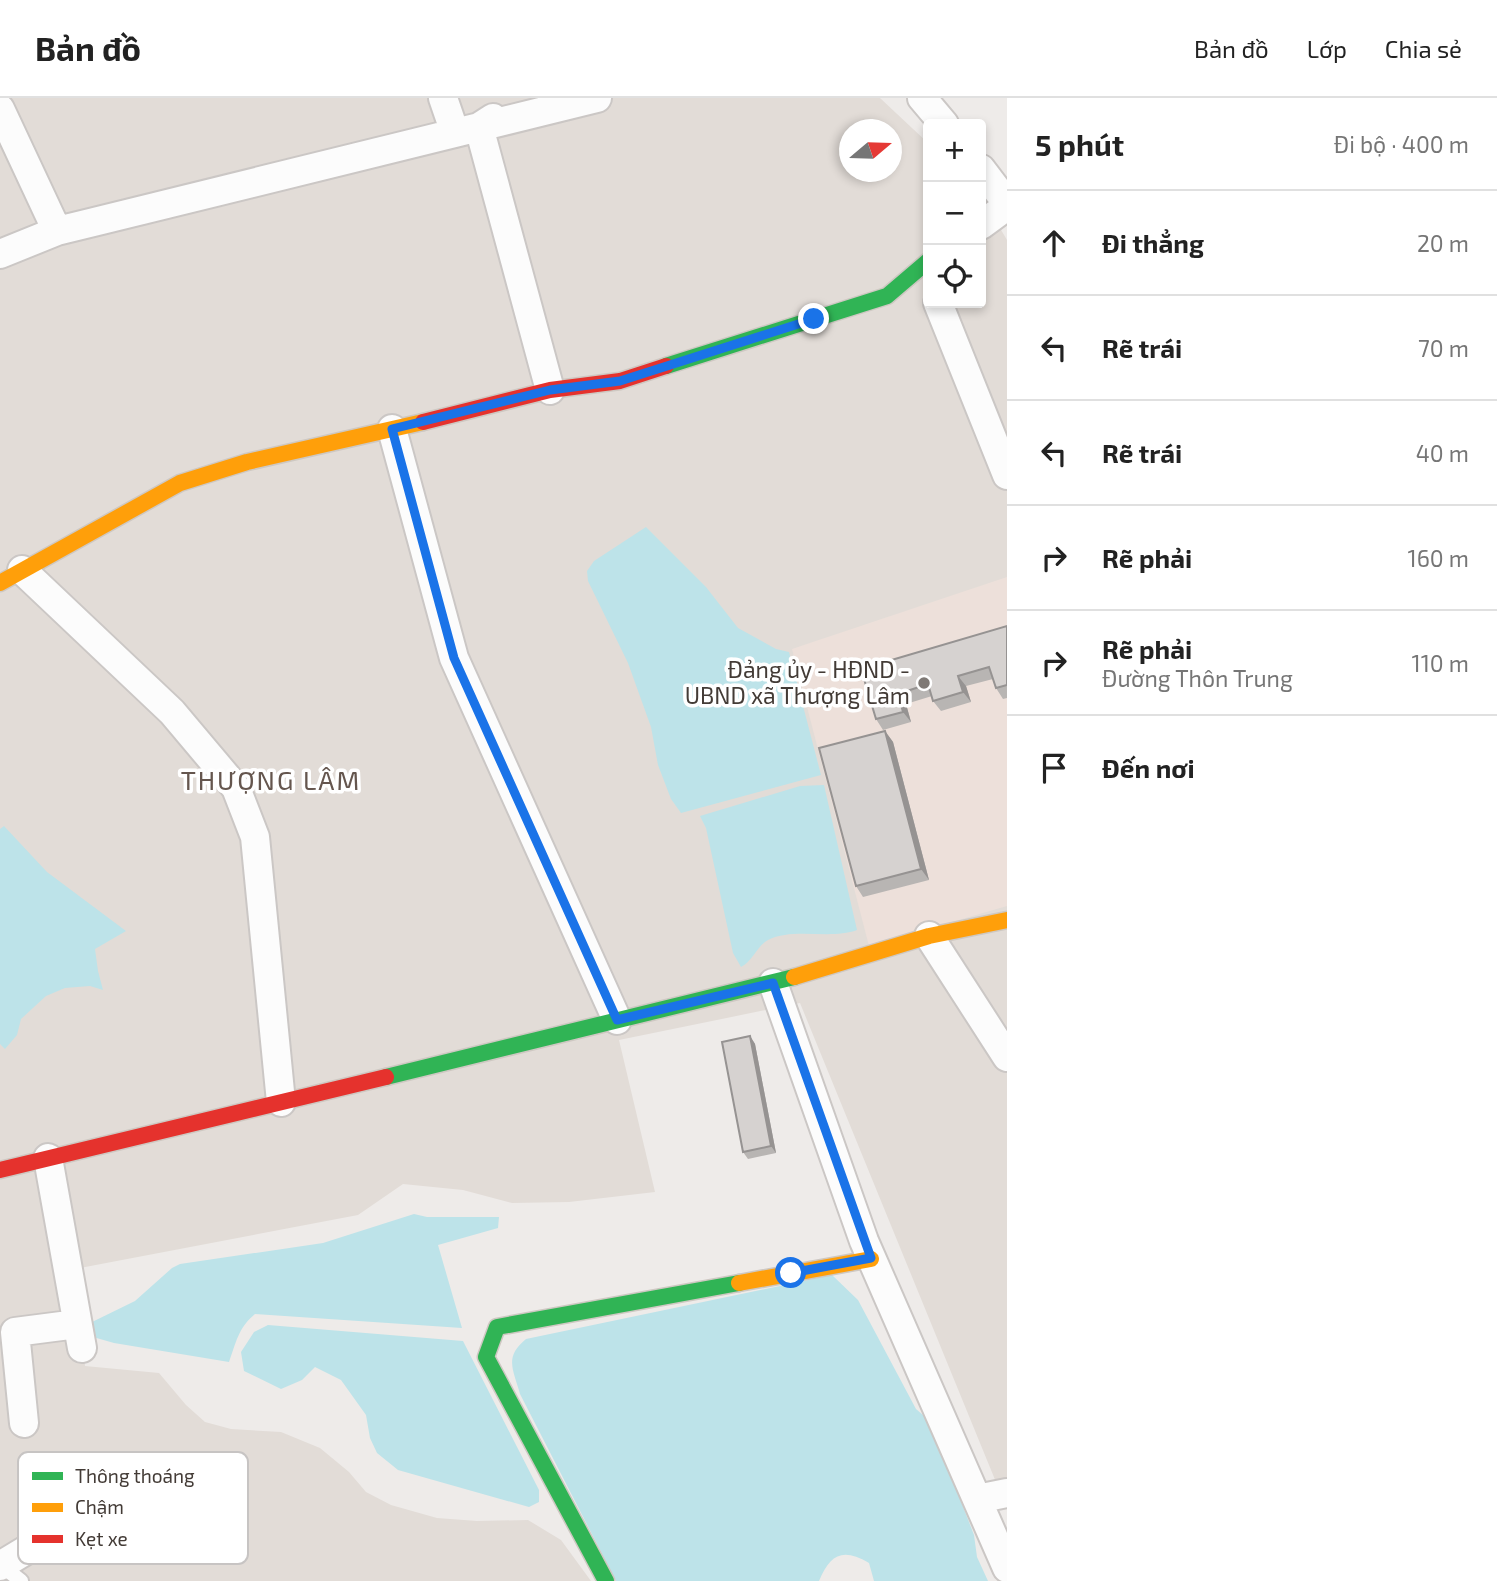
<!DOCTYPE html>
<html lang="vi">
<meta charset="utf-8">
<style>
body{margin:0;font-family:"Exo 2",sans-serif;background:#f6f6f6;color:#222}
.controls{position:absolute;right:21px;top:21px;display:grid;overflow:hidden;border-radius:7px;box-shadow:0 4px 10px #0003}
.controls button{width:63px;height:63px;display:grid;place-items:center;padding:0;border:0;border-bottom:2px solid #e0e0e0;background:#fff;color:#222;font:35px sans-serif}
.compass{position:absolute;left:839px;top:21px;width:63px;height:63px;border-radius:50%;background:#fff;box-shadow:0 4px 10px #0003;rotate:71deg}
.stop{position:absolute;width:21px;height:21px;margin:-16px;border:5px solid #1a73e8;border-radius:50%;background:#fff}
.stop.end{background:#1a73e8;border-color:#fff;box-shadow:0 2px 7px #0008}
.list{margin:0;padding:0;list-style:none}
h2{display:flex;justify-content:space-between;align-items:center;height:91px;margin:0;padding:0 28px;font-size:30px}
h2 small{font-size:23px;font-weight:400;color:#767676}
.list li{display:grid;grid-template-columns:46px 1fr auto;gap:21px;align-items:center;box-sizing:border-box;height:105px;padding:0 28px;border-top:2px solid #e0e0e0}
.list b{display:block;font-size:26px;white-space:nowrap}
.list p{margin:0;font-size:23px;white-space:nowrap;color:#767676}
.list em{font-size:23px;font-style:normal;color:#767676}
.icon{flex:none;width:38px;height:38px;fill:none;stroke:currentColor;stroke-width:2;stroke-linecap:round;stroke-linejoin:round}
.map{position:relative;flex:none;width:1007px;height:1483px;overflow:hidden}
header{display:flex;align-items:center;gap:42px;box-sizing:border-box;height:98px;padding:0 35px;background:#fff;border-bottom:2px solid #e0e0e0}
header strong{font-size:33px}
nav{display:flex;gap:38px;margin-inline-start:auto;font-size:24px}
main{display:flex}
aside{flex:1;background:#fff}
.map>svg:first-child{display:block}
</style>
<header>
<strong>Bản đồ</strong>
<nav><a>Bản đồ</a><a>Lớp</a><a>Chia sẻ</a></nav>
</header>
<main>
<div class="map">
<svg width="1007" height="1483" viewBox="0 0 1007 1483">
<rect width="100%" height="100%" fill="#eeebe9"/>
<!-- residential -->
<path fill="#e2dcd7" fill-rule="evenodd" d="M0,0H880L928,45V205H981V98L1007,142V1411L800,905L619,942L655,1094L569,1104L512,1105L463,1092L403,1086L358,1117L80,1170L85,1268L159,1275L186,1307L205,1324L231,1331L281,1334L320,1350L349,1374L366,1394L391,1407L437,1420L477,1423L528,1422L561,1442L591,1483H0ZM850,32H892V74H850Z"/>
<!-- commercial -->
<path fill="#ede0da" d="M1007,479V808L869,848L792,551Z"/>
<!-- water -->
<path fill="#bde3e9" d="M646,429L706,489L738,530L776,551L789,554L821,677L681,715L671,701L658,667L651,629L628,565L588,483L587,473L594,463Z
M824,687L857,832C831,842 793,829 768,842C757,848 753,863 741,869L733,855L706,730L700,718L800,688Z
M4,728L47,774L126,833L95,851L98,873L103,892L90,888L65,890L46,898L21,921L17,937L5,951L0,946V731Z
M414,1116L427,1119H499L498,1130L438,1147L462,1230L255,1216C238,1230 236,1245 229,1264L114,1245L93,1239L90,1225L135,1203L172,1170L180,1166L323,1145Z
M832,1177L858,1202L916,1311L930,1323L974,1437L977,1459L988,1483H874L869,1465C842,1449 830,1457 819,1483H616L520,1296C513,1271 504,1259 526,1241Z
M268,1227L463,1243L539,1392V1404L529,1409L398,1372L377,1355L370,1340L366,1317L341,1282L315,1269L302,1282L281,1291L244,1273L241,1254L254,1234Z"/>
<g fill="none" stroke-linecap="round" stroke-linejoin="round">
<!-- lane casing -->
<g stroke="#cbc7c5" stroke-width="18">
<path id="lane" d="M1,1467L21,1483"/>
</g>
<!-- street casing -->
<g stroke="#cbc7c5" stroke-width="32">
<path id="street" d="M443,0L455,35
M922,0L944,26
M0,11L57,133
M493,20L479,29L550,292
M981,71L1007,105
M981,127L1007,108
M0,156L57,133L102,122L597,0
M938,205L1007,377
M392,331L454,560L617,922
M22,472L172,614L236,690L255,739L281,1004
M929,838L1007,959
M773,885L864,1143L1007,1470
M48,1060L82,1250
M24,1325L15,1234L77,1226
M977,1401L1007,1395
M0,1468L112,1400L151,1387L201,1384"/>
</g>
<!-- fast casing -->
<g stroke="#cec8c2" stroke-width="19">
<path id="fast" d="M666,268L887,198L928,163
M386,979L794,879
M606,1483L486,1259L497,1229L739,1185"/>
</g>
<!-- slow casing -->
<g stroke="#cec8c2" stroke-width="19">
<path id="slow" d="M0,485L180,385L247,364L423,324
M794,879L929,838L1007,822
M739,1185L871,1161"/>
</g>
<!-- jam casing -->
<g stroke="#cec8c2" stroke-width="19">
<path id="jam" d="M423,324L550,292L620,283L666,268
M0,1072L386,979"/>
</g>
<!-- lane -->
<use href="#lane" stroke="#fcfcfc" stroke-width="14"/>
<!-- street -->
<use href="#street" stroke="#fcfcfc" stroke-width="28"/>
<!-- fast -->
<use href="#fast" stroke="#30b455" stroke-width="16"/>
<!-- slow -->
<use href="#slow" stroke="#ff9f0a" stroke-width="16"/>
<!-- jam -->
<use href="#jam" stroke="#e5322d" stroke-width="16"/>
</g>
<!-- wall -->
<path fill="#b8b5b3" d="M1007,528V600L1003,601L996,590L993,581L966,588L971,604L941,613L933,603L932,598L906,606L911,624L883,632L876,621L861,571Z
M885,633L893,644L929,782L863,799L856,788Z
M750,938L755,946L776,1055L748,1061L743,1054Z"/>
<!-- shaded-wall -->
<path fill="#969392" d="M958,578L966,588L971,604L963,594Z
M898,596L906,606L911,624L903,614Z
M885,633L893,644L929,782L921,771Z
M750,938L755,946L776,1055L771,1048Z"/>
<!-- building -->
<path fill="#d6d2d0" stroke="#969392" stroke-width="2" d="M1007,528V587L996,590L989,569L958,578L963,594L933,603L928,586L898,596L903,614L876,621L861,571Z
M885,633L921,771L856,788L819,650Z
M750,938L771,1048L743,1054L722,944Z"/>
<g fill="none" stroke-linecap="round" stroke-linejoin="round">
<!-- route -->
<path stroke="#1a73e8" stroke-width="9" d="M791,1175L871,1160L773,885L617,922L454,560L392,331L550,292L620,283L814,221"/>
</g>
<!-- markers -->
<circle fill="#7f7975" stroke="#fff" stroke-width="2.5" cx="924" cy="585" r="7"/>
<g text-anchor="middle" stroke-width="7" stroke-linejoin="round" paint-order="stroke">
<!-- poi labels -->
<g font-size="23" fill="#433b36" stroke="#fff" text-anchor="end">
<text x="910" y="580">Đảng ủy - HĐND -<tspan x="910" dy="26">UBND xã Thượng Lâm</tspan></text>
</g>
<!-- quarter labels -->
<g font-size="26" letter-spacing="2" fill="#65564e" stroke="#fff">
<text x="271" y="692">THƯỢNG LÂM</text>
</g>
</g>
<!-- legend -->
<rect x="18" y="1354" width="230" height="112" rx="10" fill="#fff" stroke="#c7c4c3" stroke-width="2"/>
<rect x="32" y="1374" width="31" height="8" fill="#30b455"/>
<rect x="32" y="1405" width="31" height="9" fill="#ff9f0a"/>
<rect x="32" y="1437" width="31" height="8" fill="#e5322d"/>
<g font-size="19" fill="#433b36">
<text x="75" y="1385">Thông thoáng</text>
<text x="75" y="1416">Chậm</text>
<text x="75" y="1448">Kẹt xe</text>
</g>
</svg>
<div class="controls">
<button>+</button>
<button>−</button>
<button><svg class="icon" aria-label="locate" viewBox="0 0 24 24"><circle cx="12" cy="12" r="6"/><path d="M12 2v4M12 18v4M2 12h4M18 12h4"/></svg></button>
</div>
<svg class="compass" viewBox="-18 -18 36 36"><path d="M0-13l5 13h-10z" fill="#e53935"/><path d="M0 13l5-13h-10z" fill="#767676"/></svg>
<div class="stop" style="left:791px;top:1175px"></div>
<div class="stop end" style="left:814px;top:221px"></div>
</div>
<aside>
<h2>5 phút<small>Đi bộ · 400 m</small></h2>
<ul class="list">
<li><svg class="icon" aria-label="ahead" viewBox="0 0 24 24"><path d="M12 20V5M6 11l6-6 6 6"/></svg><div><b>Đi thẳng</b></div><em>20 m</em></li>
<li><svg class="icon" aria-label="left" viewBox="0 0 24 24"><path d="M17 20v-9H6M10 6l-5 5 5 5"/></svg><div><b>Rẽ trái</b></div><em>70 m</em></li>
<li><svg class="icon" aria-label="left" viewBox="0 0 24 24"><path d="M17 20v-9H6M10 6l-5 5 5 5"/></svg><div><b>Rẽ trái</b></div><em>40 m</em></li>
<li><svg class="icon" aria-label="right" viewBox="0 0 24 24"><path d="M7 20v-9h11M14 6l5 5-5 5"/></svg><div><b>Rẽ phải</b></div><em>160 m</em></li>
<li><svg class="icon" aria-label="right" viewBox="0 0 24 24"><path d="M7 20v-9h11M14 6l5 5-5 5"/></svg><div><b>Rẽ phải</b><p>Đường Thôn Trung</p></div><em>110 m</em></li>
<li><svg class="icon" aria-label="arrive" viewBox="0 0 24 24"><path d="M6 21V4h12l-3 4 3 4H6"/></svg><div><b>Đến nơi</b></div></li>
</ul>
</aside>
</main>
